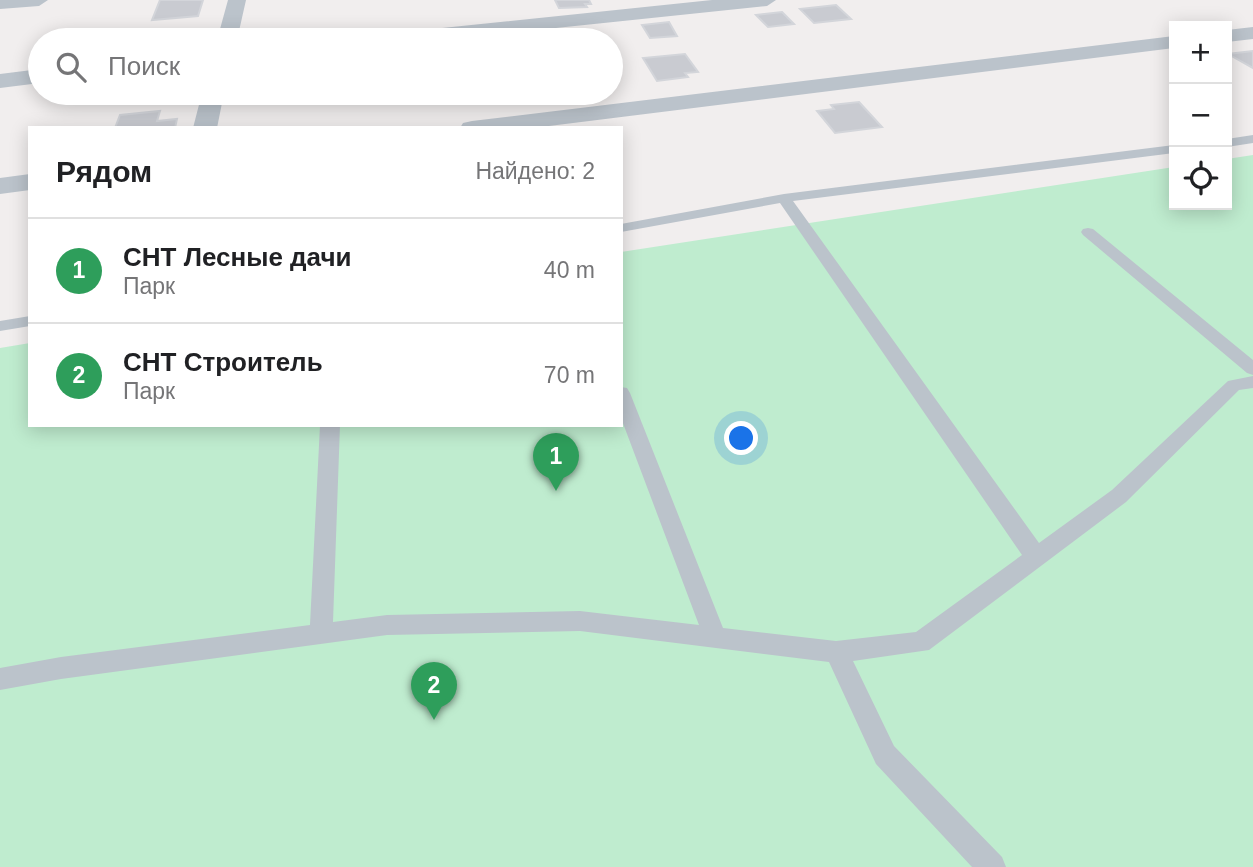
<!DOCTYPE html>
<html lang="ru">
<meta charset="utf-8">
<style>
body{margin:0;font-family:Helvetica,sans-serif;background:#f6f6f6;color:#202124}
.controls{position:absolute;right:21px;top:21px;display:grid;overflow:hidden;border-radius:0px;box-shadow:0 4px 18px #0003}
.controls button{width:63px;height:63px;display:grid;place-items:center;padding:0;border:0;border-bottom:2px solid #e0e0e0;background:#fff;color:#202124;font:35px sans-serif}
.you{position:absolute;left:742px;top:439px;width:24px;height:24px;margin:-18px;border:5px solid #fff;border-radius:50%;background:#1a73e8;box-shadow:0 0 0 10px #1a73e833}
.badge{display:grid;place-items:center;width:46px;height:46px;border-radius:50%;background:#2376d7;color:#fff;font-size:23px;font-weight:700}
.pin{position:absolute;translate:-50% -58px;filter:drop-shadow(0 2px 4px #0008)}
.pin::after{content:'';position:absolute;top:37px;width:24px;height:21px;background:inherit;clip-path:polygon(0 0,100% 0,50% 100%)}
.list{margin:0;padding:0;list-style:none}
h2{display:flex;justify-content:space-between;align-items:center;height:91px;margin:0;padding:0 28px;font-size:30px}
h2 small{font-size:23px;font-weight:400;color:#757577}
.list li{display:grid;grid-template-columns:46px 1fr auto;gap:21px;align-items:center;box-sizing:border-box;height:105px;padding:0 28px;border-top:2px solid #e0e0e0}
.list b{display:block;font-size:26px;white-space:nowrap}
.list p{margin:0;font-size:23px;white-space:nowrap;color:#757577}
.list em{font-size:23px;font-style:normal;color:#757577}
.icon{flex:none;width:38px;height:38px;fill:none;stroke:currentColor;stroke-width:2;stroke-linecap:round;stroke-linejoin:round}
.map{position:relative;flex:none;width:1253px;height:867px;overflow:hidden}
.search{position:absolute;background:#fff;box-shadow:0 4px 18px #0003;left:28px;top:28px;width:595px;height:77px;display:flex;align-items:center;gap:18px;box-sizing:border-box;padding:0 24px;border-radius:38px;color:#757577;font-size:26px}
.panel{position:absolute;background:#fff;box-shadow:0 4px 18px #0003;left:28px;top:126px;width:595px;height:301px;border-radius:0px}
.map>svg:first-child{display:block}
</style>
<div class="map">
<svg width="1253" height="867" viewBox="0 0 1253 867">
<rect width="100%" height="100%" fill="#f1eeee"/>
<!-- green -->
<path fill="#bfeccf" d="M1253,155V867H0V348L30,343V425H621V252L1174,167V205H1227V159Z"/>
<!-- building -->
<path fill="#c9cbd1" stroke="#d3d5da" stroke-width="2" d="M160,0H203L198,16L152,20Z
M555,0H589L591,4H585L587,7L559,8Z
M836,5L851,19L814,23L800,9Z
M782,12L794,24L768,27L756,15Z
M669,22L677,36L650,38L642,25Z
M1253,51V68L1228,54Z
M685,54L698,72L685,73L688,77L657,81L643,58Z
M859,102L882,127L835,133L817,111L834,109L831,105Z
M160,111L157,121L177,119L175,128H115L120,115Z"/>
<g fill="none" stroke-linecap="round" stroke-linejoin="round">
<!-- lane -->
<path fill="#bbc3cb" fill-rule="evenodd" d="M1253,135V143L1227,147V139Z
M1174,145V153L793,201L1039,543L1112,490L1228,381L1253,376V388L1239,390L1126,502L929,650L853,661L894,746L1002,857L1006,867H972L876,764L829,662L580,631L387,635L61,679L0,690V668L61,657L310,625L320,425H340L333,622L387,615L580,611L699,625L621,418V387L627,388L630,393L723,628L836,641L916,632L1022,555L780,203L621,232V224L784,194Z
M1088,228L1093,229L1253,360V375L1247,373L1083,235L1081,232L1083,229Z
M30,316V326L0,331V321Z"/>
<!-- street -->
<path fill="#bbc3cb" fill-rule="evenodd" d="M0,0H48L39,6L0,9Z
M228,0H246L237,40H217Z
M712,0H776L767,6L440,40H374L377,36L384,34Z
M1253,27V39L1227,42V30Z
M1174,36V48L533,128H460L463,123L472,121Z
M40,69V83L0,88V74Z
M202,93H224L217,128H193Z
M30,174V190L0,194V178Z"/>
</g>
</svg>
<div class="controls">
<button>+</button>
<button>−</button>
<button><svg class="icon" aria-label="locate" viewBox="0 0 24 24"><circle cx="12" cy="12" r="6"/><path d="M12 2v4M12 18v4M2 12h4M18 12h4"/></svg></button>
</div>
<div class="you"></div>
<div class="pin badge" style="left:556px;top:491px;background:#2e9e5b">1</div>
<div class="pin badge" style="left:434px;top:720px;background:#2e9e5b">2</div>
<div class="search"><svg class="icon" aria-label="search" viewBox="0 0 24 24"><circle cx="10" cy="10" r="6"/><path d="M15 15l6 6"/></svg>Поиск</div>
<section class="panel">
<h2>Рядом<small>Найдено: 2</small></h2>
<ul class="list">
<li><span class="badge" style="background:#2e9e5b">1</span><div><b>СНТ Лесные дачи</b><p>Парк</p></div><em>40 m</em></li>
<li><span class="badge" style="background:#2e9e5b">2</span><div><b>СНТ Строитель</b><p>Парк</p></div><em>70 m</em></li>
</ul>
</section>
</div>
